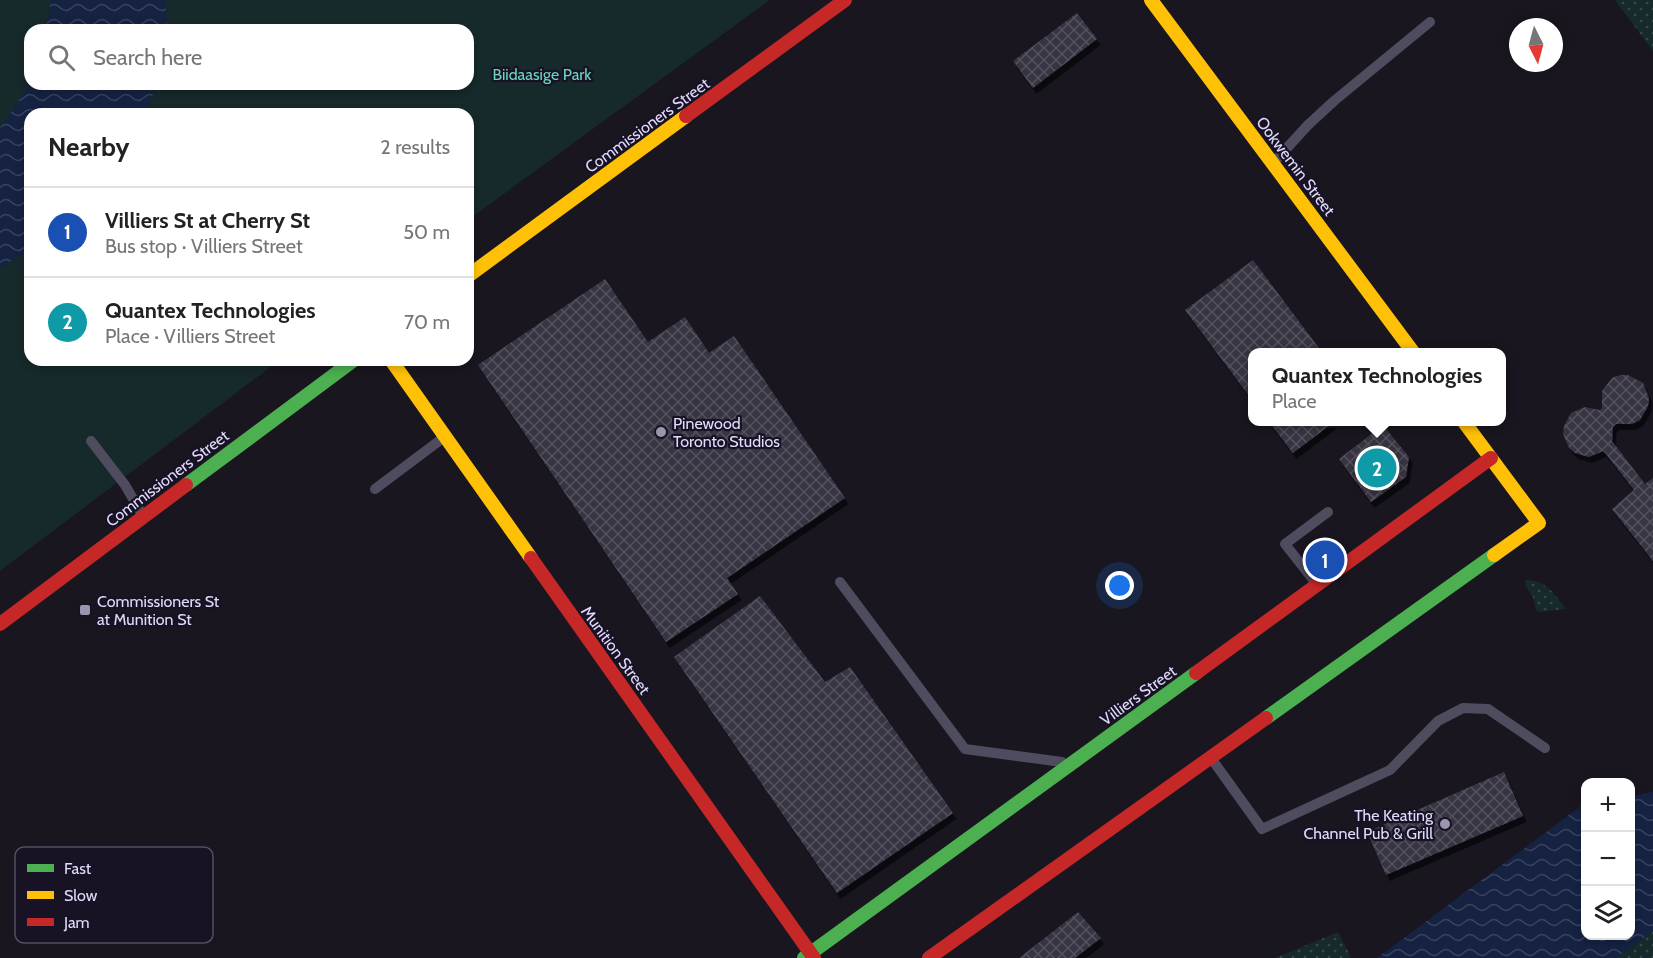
<!DOCTYPE html>
<meta charset="utf-8">
<style>
body{margin:0;font-family:Cabin,sans-serif;background:#f6f6f6;color:#222}
.controls{position:absolute;right:18px;bottom:18px;display:grid;overflow:hidden;border-radius:12px;box-shadow:0 3px 9px #0003}
.controls button{width:54px;height:54px;display:grid;place-items:center;padding:0;border:0;border-bottom:2px solid #e0e0e0;background:#fff;color:#222;font:30px sans-serif}
.compass{position:absolute;left:1509px;top:18px;width:54px;height:54px;border-radius:50%;background:#fff;box-shadow:0 3px 9px #0003;rotate:174deg}
.you{position:absolute;left:1120px;top:586px;width:21px;height:21px;margin:-15px;border:4px solid #fff;border-radius:50%;background:#1a73e8;box-shadow:0 0 0 9px #1a73e833}
.badge{display:grid;place-items:center;width:39px;height:39px;border-radius:50%;background:#111827;color:#fff;font-size:20px;font-weight:700}
.pin{position:absolute;translate:-50% -50%;border:3px solid #fff;box-shadow:0 2px 6px #0006}
.popup{position:absolute;left:1248px;top:348px;width:258px;height:78px;box-sizing:border-box;display:grid;place-content:center;border-radius:12px;background:#fff;filter:drop-shadow(0 2px 4px #0005);font-size:20px;white-space:nowrap;color:#767676}
.popup b{font-size:22px;color:#222}
.popup::after{content:'';position:absolute;left:50%;top:100%;margin-left:-12px;border:12px solid transparent;border-top-color:#fff}
.list{margin:0;padding:0;list-style:none}
h2{display:flex;justify-content:space-between;align-items:center;height:78px;margin:0;padding:0 24px;font-size:26px}
h2 small{font-size:20px;font-weight:400;color:#767676}
.list li{display:grid;grid-template-columns:39px 1fr auto;gap:18px;align-items:center;box-sizing:border-box;height:90px;padding:0 24px;border-top:2px solid #e0e0e0}
.list b{display:block;font-size:22px;white-space:nowrap}
.list p{margin:0;font-size:20px;white-space:nowrap;color:#767676}
.list em{font-size:20px;font-style:normal;color:#767676}
.icon{flex:none;width:33px;height:33px;fill:none;stroke:currentColor;stroke-width:2;stroke-linecap:round;stroke-linejoin:round}
.map{position:relative;flex:none;width:1653px;height:958px;overflow:hidden}
.search{position:absolute;background:#fff;box-shadow:0 3px 9px #0003;left:24px;top:24px;width:450px;height:66px;display:flex;align-items:center;gap:15px;box-sizing:border-box;padding:0 21px;border-radius:18px;color:#767676;font-size:22px}
.panel{position:absolute;background:#fff;box-shadow:0 3px 9px #0003;left:24px;top:108px;width:450px;height:258px;border-radius:18px}
.map>svg:first-child{display:block}
</style>
<div class="map">
<svg width="1653" height="958" viewBox="0 0 1653 958">
<defs>
<pattern id="grass-dots" width="8" height="8" patternUnits="userSpaceOnUse" patternTransform="scale(1.5)"><rect width="8" height="8" fill="#16292b"/><path d="M2 2h.1M6 6h.1" fill="none" stroke="#38474b" stroke-width="1.8" stroke-linecap="round"/></pattern>
<pattern id="water-waves" width="16" height="10" patternUnits="userSpaceOnUse" patternTransform="scale(1.5)"><rect width="16" height="10" fill="#152242"/><path d="M0 5q4-4 8 0t8 0" fill="none" stroke="#37425e"/></pattern>
<pattern id="building-cross-hatch" width="8" height="8" patternUnits="userSpaceOnUse" patternTransform="scale(1.5)"><rect width="8" height="8" fill="#383442"/><path d="M0 0l8 8M0 8l8-8" fill="none" stroke="#54515e"/></pattern>
<filter id="shadow"><feDropShadow dx="3.5" dy="6" stdDeviation="0" flood-color="#0009"/></filter>
</defs>
<rect width="100%" height="100%" fill="#191620"/>
<!-- grass -->
<path fill="url(#grass-dots)" d="M1615,0H1653V51Z
M1526,580C1547,580 1554,594 1566,609L1538,612L1536,610L1533,597L1525,585Z
M1653,931V958H1617Z
M1338,932L1351,957L1349,958H1275Z"/>
<!-- green -->
<path fill="#16292b" fill-rule="evenodd" d="M0,0H770L468,220V114H30V360H280L0,571ZM30,30H468V84H30Z"/>
<!-- water -->
<path fill="url(#water-waves)" d="M51,0H165L167,30H46Z
M30,84H157L145,114H30V249L0,268V128Z
M1653,792V931L1617,958H1377L1585,803L1586,936H1630L1631,796Z"/>
<!-- building -->
<path fill="url(#building-cross-hatch)" filter="url(#shadow)" d="M1077,13L1097,39L1033,88L1013,61Z
M1253,260L1322,352H1252V400L1185,310Z
M605,279L648,342L685,317L709,353L734,336L845,498L727,578L738,594L666,642L478,365Z
M1620,375H1628L1643,383L1649,398L1648,406L1640,420L1632,424H1616L1613,427L1612,441L1645,484L1653,478V561L1612,509L1634,490L1606,454L1603,451L1589,457L1575,453L1569,448L1563,434L1564,426L1571,413L1585,407L1600,410L1602,408V391L1612,378Z
M1269,422H1334L1293,453Z
M1383,425L1409,457L1406,477L1371,502L1339,459Z
M760,596L825,682L850,667L953,813L837,893L674,657Z
M1504,772L1523,816L1386,875L1367,832Z
M1078,912L1101,938L1075,958H1019Z"/>
<g fill="none" stroke-linecap="round" stroke-linejoin="round">
<!-- lane -->
<path stroke="#4f4c5f" stroke-width="10" d="M1274,162L1308,125L1334,101L1430,22
M91,441L125,485L143,516
M375,489L443,438
M840,582L965,749L1062,762
M1315,582L1285,544L1328,512
M1211,758L1262,829L1390,770L1438,721L1463,708L1488,709L1545,748"/>
<!-- fast -->
<path stroke="#4caf50" stroke-width="14" d="M186,485L354,360
M1266,718L1494,555
M804,958L1196,673"/>
<!-- slow -->
<path stroke="#ffc107" stroke-width="14" d="M1151,0L1413,352
M468,276L686,116
M391,360L531,558
M1464,422L1539,523L1494,555"/>
<!-- jam -->
<path stroke="#c62828" stroke-width="14" d="M686,116L845,0
M531,558L814,958
M0,624L186,485
M1196,673L1491,458
M929,958L1266,718"/>
</g>
<!-- markers -->
<g fill="#9b95ae" stroke="#171224" stroke-width="2">
<circle cx="661" cy="432" r="6"/>
<rect x="79" y="604" width="12" height="12" rx="3"/>
<circle cx="1445" cy="824" r="6"/>
</g>
<g text-anchor="middle" stroke-width="4.5" stroke-linejoin="round" paint-order="stroke">
<!-- park labels -->
<g font-size="16" fill="#6ed2c2" stroke="#171224">
<text x="542" y="80">Biidaasige Park</text>
</g>
<!-- street labels -->
<g font-size="16" fill="#e1dafa" stroke="#171224">
<text transform="translate(647 125) rotate(-36)" y="6">Commissioners Street</text>
<text transform="translate(1296 166) rotate(53)" y="6">Ookwemin Street</text>
<text transform="translate(167 478) rotate(-37)" y="6">Commissioners Street</text>
<text transform="translate(616 650) rotate(54)" y="6">Munition Street</text>
<text transform="translate(1138 695) rotate(-36)" y="6">Villiers Street</text>
</g>
<!-- poi labels -->
<g font-size="16" fill="#e1dafa" stroke="#171224" text-anchor="start">
<text x="673" y="429">Pinewood<tspan x="673" dy="18">Toronto Studios</tspan></text>
<text x="97" y="607">Commissioners St<tspan x="97" dy="18">at Munition St</tspan></text>
<text x="1433" y="821" text-anchor="end">The Keating<tspan x="1433" dy="18">Channel Pub &amp; Grill</tspan></text>
</g>
</g>
<!-- legend -->
<rect x="15" y="847" width="198" height="96" rx="9" fill="#171224" stroke="#544e64" stroke-width="1.5"/>
<rect x="27" y="864" width="27" height="8" fill="#4caf50"/>
<rect x="27" y="891" width="27" height="8" fill="#ffc107"/>
<rect x="27" y="918" width="27" height="8" fill="#c62828"/>
<g font-size="16" fill="#e1dafa">
<text x="64" y="874">Fast</text>
<text x="64" y="901">Slow</text>
<text x="64" y="928">Jam</text>
</g>
</svg>
<div class="controls">
<button>+</button>
<button>−</button>
<button><svg class="icon" aria-label="layers" viewBox="0 0 24 24"><path d="M12 4l9 5-9 5-9-5zM3 14l9 5 9-5"/></svg></button>
</div>
<svg class="compass" viewBox="-18 -18 36 36"><path d="M0-13l5 13h-10z" fill="#e53935"/><path d="M0 13l5-13h-10z" fill="#767676"/></svg>
<div class="you"></div>
<div class="pin badge" style="left:1325px;top:560px;background:#1a4fb4">1</div>
<div class="pin badge" style="left:1377px;top:468px;background:#0f9aa8">2</div>
<div class="popup"><b>Quantex Technologies</b>Place</div>
<div class="search"><svg class="icon" aria-label="search" viewBox="0 0 24 24"><circle cx="10" cy="10" r="6"/><path d="M15 15l6 6"/></svg>Search here</div>
<section class="panel">
<h2>Nearby<small>2 results</small></h2>
<ul class="list">
<li><span class="badge" style="background:#1a4fb4">1</span><div><b>Villiers St at Cherry St</b><p>Bus stop · Villiers Street</p></div><em>50 m</em></li>
<li><span class="badge" style="background:#0f9aa8">2</span><div><b>Quantex Technologies</b><p>Place · Villiers Street</p></div><em>70 m</em></li>
</ul>
</section>
</div>
